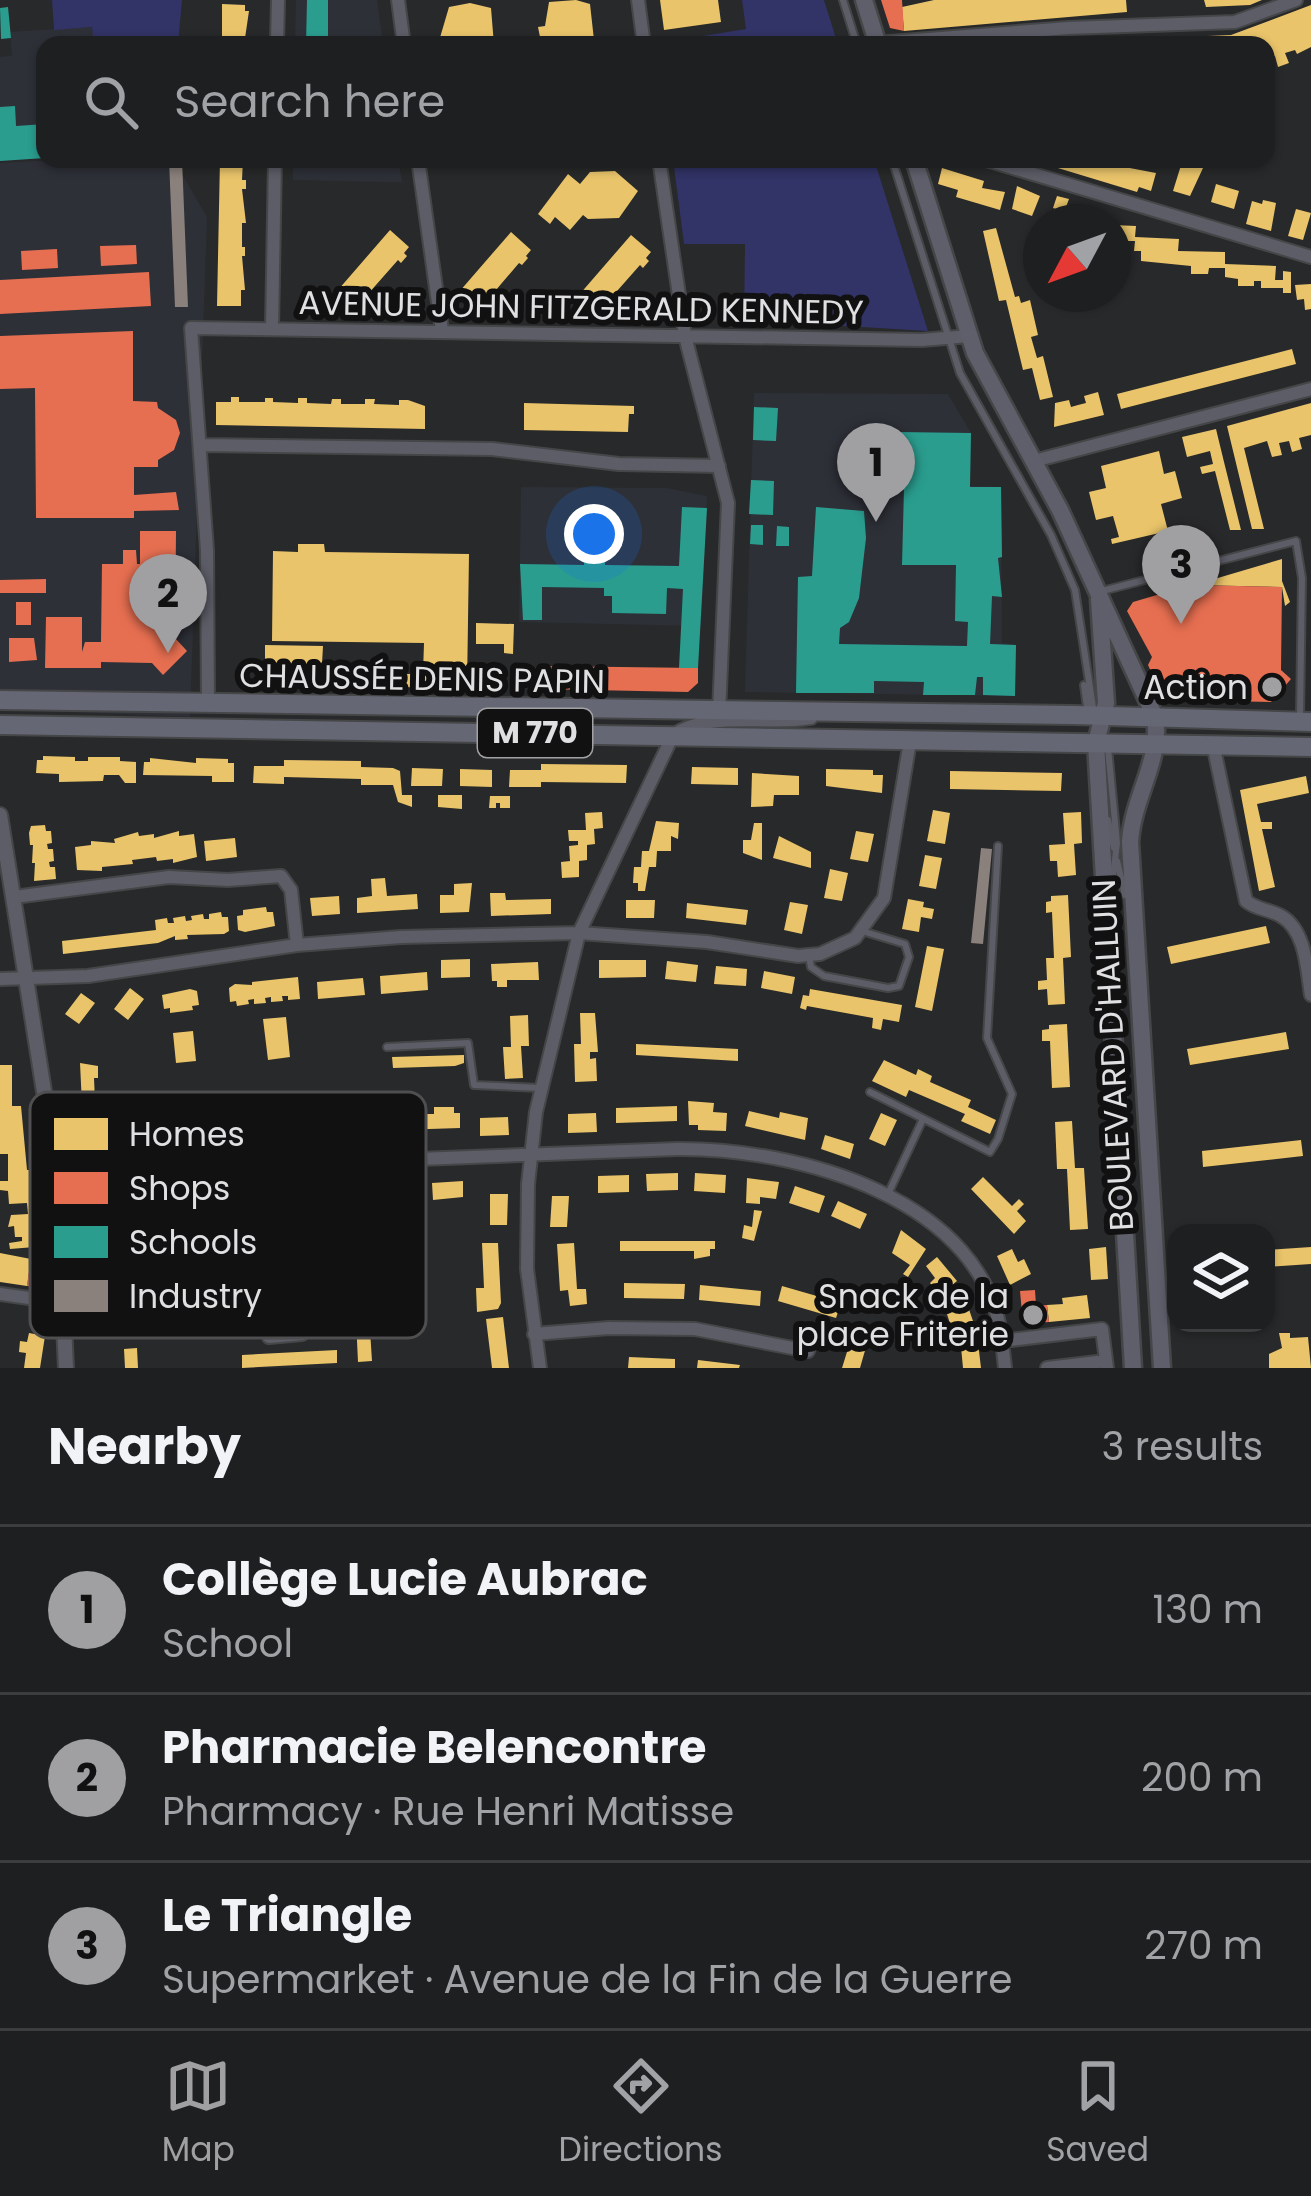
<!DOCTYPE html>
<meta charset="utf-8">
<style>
body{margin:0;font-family:Poppins,sans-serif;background:#262729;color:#f1f3f6}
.controls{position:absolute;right:36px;bottom:36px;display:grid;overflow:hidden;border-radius:24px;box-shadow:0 3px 9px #0004}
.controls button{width:108px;height:108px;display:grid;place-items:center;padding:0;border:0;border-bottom:3px solid #3c3d3e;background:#1e1f20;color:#f1f3f6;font:60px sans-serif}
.compass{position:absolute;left:1023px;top:204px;width:108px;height:108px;border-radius:50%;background:#1e1f20;box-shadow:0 3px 9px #0004;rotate:229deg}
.you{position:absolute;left:594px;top:534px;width:42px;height:42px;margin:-30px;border:9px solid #fff;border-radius:50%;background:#1a73e8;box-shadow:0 0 0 18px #1a73e833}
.badge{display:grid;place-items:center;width:78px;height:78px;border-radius:50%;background:#a0a0a2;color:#111;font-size:39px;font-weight:700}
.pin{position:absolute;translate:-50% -99px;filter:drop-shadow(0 3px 6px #0008)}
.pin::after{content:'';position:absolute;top:63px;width:42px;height:36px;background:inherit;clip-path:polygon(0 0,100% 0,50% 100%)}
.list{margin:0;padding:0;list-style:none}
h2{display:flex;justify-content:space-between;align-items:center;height:156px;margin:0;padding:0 48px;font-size:51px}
h2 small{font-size:39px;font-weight:400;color:#a1a2a5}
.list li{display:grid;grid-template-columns:78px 1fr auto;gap:36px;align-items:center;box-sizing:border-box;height:168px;padding:0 48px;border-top:3px solid #3c3d3e}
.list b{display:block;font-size:45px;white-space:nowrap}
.list p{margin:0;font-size:39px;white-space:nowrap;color:#a1a2a5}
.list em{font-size:39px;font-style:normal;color:#a1a2a5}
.icon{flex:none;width:66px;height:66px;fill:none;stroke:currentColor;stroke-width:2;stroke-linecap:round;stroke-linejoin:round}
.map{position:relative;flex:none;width:1311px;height:1368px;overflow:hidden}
.search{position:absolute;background:#1e1f20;box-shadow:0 3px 9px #0004;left:36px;right:36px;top:36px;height:132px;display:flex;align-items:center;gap:30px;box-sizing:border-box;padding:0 42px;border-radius:24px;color:#a1a2a5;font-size:45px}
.sheet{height:660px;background:#1e1f20}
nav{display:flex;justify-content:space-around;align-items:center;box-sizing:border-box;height:168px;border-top:3px solid #3c3d3e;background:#1e1f20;font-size:33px;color:#a1a2a5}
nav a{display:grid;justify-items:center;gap:6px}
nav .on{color:#a0a0a2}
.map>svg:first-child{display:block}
</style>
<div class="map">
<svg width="1311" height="1368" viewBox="0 0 1311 1368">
<rect width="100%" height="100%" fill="#28292a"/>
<!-- built -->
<path fill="#2e3038" d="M296,0H377L383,45H295Z
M93,27L94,45H45V158L0,161V57L12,56L10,32Z
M73,159H173L207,217L190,717L0,709V163Z
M293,159H398L402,182L293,180Z
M754,393L948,394L971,433L970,486L1001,487L1002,643L1016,645L1015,696L745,692Z
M521,487L666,488L707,496L701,626L519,622Z"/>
<!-- green -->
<path fill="#323366" d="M52,0H182L178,45H94L92,27L54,30Z
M742,0H824L838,45H679L678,40L746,29Z
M673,159H874L928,331L744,320L745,244H684Z"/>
<!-- homes -->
<path fill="#e9c46a" d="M576,0L590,4L594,40L584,45H547L546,36L540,37L538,27L545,26L549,2Z
M660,0H718L721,22L664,30Z
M934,0H1126L1127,12L904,31L902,7Z
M1204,0H1262L1250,5L1206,7Z
M470,3L491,8L494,45H446V40L439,41L449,7Z
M222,4L245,5V11H249L244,45H222Z
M1311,5V47L1297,54L1295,50L1285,53L1289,63L1278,67L1275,56L1266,59V45H1208V36L1231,35Z
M1114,37H1172V45H1032L1031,42Z
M220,159H243L242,180H246V189H242L246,223H242V247H245V256H242L245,290H241V306H217Z
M1050,159H1116L1114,165L1156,173L1151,191L1139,187L1137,192L1048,165Z
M1182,162L1203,168L1190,196L1173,191Z
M942,168L984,181L982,188L1005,192L1000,210L956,197L958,190L938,184Z
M615,171L638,191L619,218L588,219L583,215L570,230L555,217L550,224L538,214L568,174L580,184L590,172Z
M1216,184L1239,191L1234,209L1211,202Z
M1017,186L1040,196L1032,216L1012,209Z
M1057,196L1069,199L1066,207L1073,209L1076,219L1057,217L1059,210L1053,208Z
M1263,200L1276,203L1271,231L1246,224L1252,201L1262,204Z
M1296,209L1311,213L1303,240L1288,236Z
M1113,225L1136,226L1135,237L1179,239L1178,251L1225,252V264L1276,266L1275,280H1283V271L1291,272V293H1283V288H1261V281H1254V286H1238V279L1225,277V268H1209L1208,274H1191V266L1141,261V251H1134L1135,241H1113Z
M996,228L1015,297L1019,296L1021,303L1030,300L1038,335L1031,337L1037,358L1043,356L1053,397L1040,400L1032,368L1023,370L1006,300L999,301L983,231Z
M390,230L409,247L404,253L407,256L401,263L398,260L368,294L371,297L366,303L362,301L357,307L338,290Z
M511,232L531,250L526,256L528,258L522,265L519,263L490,297L492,299L487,306L483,303L478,309L459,292Z
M631,235L651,252L646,258L649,261L643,268L640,265L610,299L613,302L607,308L604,305L598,312L579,295Z
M1311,284V309L1305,310L1304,299L1297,300L1295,285Z
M1292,349L1296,364L1121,409L1117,394Z
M1098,392L1104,415L1054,427L1055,403L1069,400L1071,407L1078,405L1086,403L1084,396Z
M231,397H239V402H265V398H273V402L298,403V398H307V403L331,404L332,399H341V404H365V399H375L374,404L399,405V400H408L425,406V429L216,425V402H231Z
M524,403L634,406V414H629L628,432L524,430Z
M1311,403V435L1299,438L1302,449L1292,452L1289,441L1279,443L1282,455L1272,457L1267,441L1244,448L1264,529H1252L1227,426Z
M1216,429L1224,462L1241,530H1230L1215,471L1202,474L1200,467L1213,464L1210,451L1187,457L1182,437Z
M1159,451L1164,474L1175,471L1182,498L1161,504L1168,531L1112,544L1111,539L1119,537L1113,516L1096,520L1089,492L1106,488L1101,466Z
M298,544H324L325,552L469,554L467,688L393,687L394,675L423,673L424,643L272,641L273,551L298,552Z
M1282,559V581L1290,602L1285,606L1282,587L1194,585Z
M476,623L514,624L513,654L504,653V644H476Z
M265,645L323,646L322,664L265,663Z
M272,669L364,671L374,673V687L271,685Z
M43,756L75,757V761H88V757H120V761L136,762V783H125L119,775H104L103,781L59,782V774L36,773L37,760H43Z
M150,758L196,763V758L228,759V763H234V782H212V776L143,775L144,762H150Z
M284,760L361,761V767L393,768L400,771L402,795H412V807L398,802L393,785H361V779L284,777V784L253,783L254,766H284Z
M541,764L627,765L626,783L541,782V787H509L510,770H541Z
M692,767L738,768V785L691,784Z
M412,768L443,769L442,786H411Z
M460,769L492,770V787L460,786Z
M826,769L873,770V775H883L882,793L826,786Z
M950,771L1062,773L1061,791L950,789Z
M752,773L799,776V795H774L773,806L751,807Z
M1306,776L1309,793L1257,804L1261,822H1272V829H1262L1275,887L1259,891L1240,790Z
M438,795H462V809L438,807Z
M490,796H510V808H500V803H496V808H489Z
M933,810L950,813L945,844L927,841Z
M602,812L603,828L594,829L595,844L587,845V860L579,861V877L562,878L561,862L570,861L569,846L578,845V841H569L568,830H586L585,813Z
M1081,812L1082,843L1074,844L1076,875L1058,877L1057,861H1050L1049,845L1065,844L1063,813Z
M656,821L679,823L678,839L671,836V851H657L656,867H649L645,891H638V883H633L634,867H641L642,851H649Z
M754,823H762V860L743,853V840H751Z
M45,825L46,831H51L52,843L47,844L48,849H53L54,861L49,862L50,867H55L56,879L34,881L35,863H32L33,845H30L29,833L31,826Z
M179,831V836L194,834L197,857L173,863V859L157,861L156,857L132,860L133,864L102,867V871L77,870L75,847L91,845V841L115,843L114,839L138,832L139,836L154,834V838Z
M856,831L874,834L868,862L850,859Z
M779,836L811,852V868L773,858Z
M235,838L237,857L206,861L204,841Z
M925,855L942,858L936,889L919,886Z
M830,869L848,873L842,901L824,898Z
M385,878L387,896L417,894L418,909L357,913V898L372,896L371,879Z
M472,883L469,912L440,913V895H454V884Z
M490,893H505L506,900L551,899V914L491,916Z
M1068,895L1071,957L1063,958L1065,1004L1048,1005L1047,989L1038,990V981L1047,980L1046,958H1054L1052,912L1046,913V902L1051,901V896Z
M339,896L340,914L312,916L310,898Z
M908,899L924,902L923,907L934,909L932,919L921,917L919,932L902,929Z
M626,900H655L654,918H626Z
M790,902L808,905L802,934L784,930Z
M687,903L748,910L746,925L686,918Z
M266,907L267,912H273L275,926L245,932L238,930L237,916L243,915V910Z
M221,912L222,917H228L229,931L224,934L187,935L188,939L175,940V936L158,943L63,954L62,941L156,930L155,920L167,918L168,923H174L173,918L185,916L186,921L192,920L191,916L203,914L204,919H209V914Z
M1266,926L1270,943L1171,964L1167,947Z
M927,946L944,949L932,1011L915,1007Z
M470,959V977L441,978V960Z
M599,960H646V977L599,978Z
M667,961L698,965L696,982L665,979Z
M538,962L539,980H507V987H497V981H492L491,964Z
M716,966L747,969L746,986L714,984Z
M764,971L795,977L792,994L761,988Z
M427,972L428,990L381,994L380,976Z
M298,977L300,999L288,1000V996H282L283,1001L271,1002V997L265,998L266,1003L254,1004V999L248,1000L249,1004L237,1006L236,1001L230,1002L229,988L235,984L252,985V982Z
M363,978L365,995L318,999L317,982Z
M130,988L144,999L128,1020L114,1009Z
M190,989L197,991L199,1005L192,1006L193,1010L170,1013V1008L164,1009L162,995Z
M810,989L902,1005L899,1022L883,1019L881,1030L872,1028L873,1018L807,1006L806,1010L800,1008L803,995L809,996Z
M81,993L95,1003L79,1024L65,1014Z
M580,1013H595L598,1052H590V1059L596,1058L597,1081L575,1082L574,1044H581Z
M528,1015L529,1046H521L523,1078L505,1079L503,1047H511L510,1016Z
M286,1017L290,1057L268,1060L263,1019Z
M1067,1024L1070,1087L1052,1088L1050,1041H1042V1030L1049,1029V1025Z
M193,1031L196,1061L176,1063L173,1033Z
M1286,1032L1289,1049L1190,1065L1187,1049Z
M636,1044L738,1049V1061L636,1055Z
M464,1055V1063L455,1066L393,1068L392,1057Z
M884,1060L916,1075L918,1069L932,1076L930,1082L971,1100L968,1107L996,1120L990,1134L961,1121L965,1114L909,1090L906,1097L872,1081Z
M80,1063L98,1066V1078H94L96,1125L83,1126Z
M0,1065H12V1106H21L27,1170L43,1169L47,1246L10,1249L9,1243L22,1241V1237H15L14,1226L8,1227L11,1215L28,1214L27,1203L9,1204L8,1191L0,1190V1181H8V1154H0Z
M688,1101L714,1103L713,1112L727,1113L726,1131L698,1130V1125H689Z
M677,1106V1121L616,1123V1108Z
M434,1107H454V1113H460V1128L399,1130V1115H406V1109L414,1108V1114H434Z
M749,1111L779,1118L780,1112L808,1118L805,1140L745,1126Z
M596,1113L597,1132L568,1133V1114Z
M881,1113L897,1120L885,1146L869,1139Z
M508,1117L509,1135L480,1136V1118Z
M1072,1121L1075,1168H1084L1088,1229L1070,1230L1067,1169H1057L1055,1122Z
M825,1135L854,1144L850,1159L821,1149Z
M1301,1140L1303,1156L1203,1167L1202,1151Z
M678,1173V1190L647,1191L646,1174Z
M695,1173L726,1175L725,1193L694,1191Z
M629,1175V1192L598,1193V1176Z
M983,1177L1012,1206L1019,1199L1024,1204L1017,1211L1026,1221L1014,1234L971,1189Z
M747,1178L779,1182L776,1199L760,1197V1204L746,1203Z
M463,1181V1197L433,1200L432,1183Z
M795,1186L825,1196L819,1213L789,1203Z
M490,1194H508L507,1225H490Z
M552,1196H569L567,1227H550Z
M838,1201L867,1214L860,1229L831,1216Z
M754,1210L762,1211L754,1241L742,1238L744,1225L752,1227Z
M901,1230L926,1249L908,1277L903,1274L910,1265L892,1253Z
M365,1234L369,1298H375L377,1330H370L372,1361L358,1362L352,1235Z
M620,1241H715V1249H710V1256L694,1259V1251H620Z
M482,1243H498L501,1303L498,1309L477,1312L476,1288H484Z
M574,1243L577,1289H586L587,1304L570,1306L568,1290L560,1291L557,1244Z
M1106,1247L1108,1279L1091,1280L1089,1249Z
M1311,1247V1264L1266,1267V1250Z
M1012,1249L1018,1262L1024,1259L1031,1274L1010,1285L997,1256Z
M0,1253L31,1259L27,1286L0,1282Z
M937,1257L957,1281L940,1295L930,1283L935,1278L926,1266Z
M624,1283L685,1284L684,1299L624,1298Z
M700,1285L761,1291L760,1306L699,1300Z
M782,1286L841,1303L836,1318L778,1301Z
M963,1292L973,1321L958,1326L960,1335L977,1334L981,1368H963L961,1347H950L949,1338L941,1342L940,1333L952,1330L947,1314L953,1312L948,1297Z
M1087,1295L1090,1318L1049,1322L1047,1305L1063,1304L1062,1298Z
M503,1317L509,1368H492L486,1319Z
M855,1326L871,1331L864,1354L860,1368H842Z
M29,1333L45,1336L40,1368H24L26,1353L19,1352L20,1341L27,1342Z
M1279,1333H1290V1338L1308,1337L1311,1368H1269V1354L1282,1348Z
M137,1348L138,1368H125L124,1349Z
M337,1350V1363L242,1368V1355Z
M629,1357L675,1359V1368H628Z
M698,1360L740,1365L739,1368H697Z"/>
<!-- shops -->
<path fill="#e76f51" d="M881,0H902L904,31L890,28Z
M136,245L137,264L101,266L100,246Z
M57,249L58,268L22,270L21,251Z
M149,272L151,306L0,314V280Z
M133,331V401L157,402L158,408L176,420L180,433L174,450L158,460V467H134V495L176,492L179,510L134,511V518H36L35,388L0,389V336Z
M140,531H176L175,638L187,651L163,675L152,663L101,662V668H45L46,617H82V652L85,642H101L102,564H123V550H136L137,564H140Z
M46,579V593H0V580Z
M1191,585L1282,587L1281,670L1291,679L1271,702L1177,700L1158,687L1148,665L1152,657L1127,611L1133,602Z
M16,602H31V625H16Z
M9,638H34L37,660L9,662Z
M543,666L698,668V683L688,692L542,689Z
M47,1246L49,1284L44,1288L27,1286L32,1247Z
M1035,1290L1036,1306L1047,1305L1049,1322L1023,1324L1020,1291Z"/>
<!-- schools -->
<path fill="#2a9d8f" d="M307,0H328V45H306Z
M8,7L11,38L1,39L0,8Z
M15,106L16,126L45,124V158L0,161V107Z
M754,407L778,408L776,441L753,440Z
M897,432L971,433L970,487H1001L1002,557L998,558L1002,597L992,596L990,644L1016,645L1015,696L983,695V677H977L975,695H923L924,682L874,681V693H796L798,577L812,576L816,507L864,511L866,538L859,598L849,622L840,628L839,644L967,646L968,622L955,621L956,565H902L904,488H895Z
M751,480L774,481L773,515L749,514Z
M682,507L707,508L698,668H679L683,589L667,588L666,614L612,613V596H604V588L542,587V620H523L520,564L584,565V522H606L605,565L679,566Z
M751,525H763V545L750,544Z
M777,526L789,527V546H776Z"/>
<!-- industry -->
<path fill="#8a817c" d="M169,159H182L188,307H175Z
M981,848L992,849L983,944L971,943Z"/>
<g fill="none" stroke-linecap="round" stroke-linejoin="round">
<!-- service casing -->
<g stroke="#454647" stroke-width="10">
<path id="service" d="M843,0L857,45
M892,159L960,373L1051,535L1075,590L1094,714
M1102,591L1296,541L1302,578L1300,717
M1084,685L1088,714
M1108,748L1117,843L1112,884
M1108,820L1114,848
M1117,861L1125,895
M809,956L811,967L824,976L888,988L899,986L909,957L905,944L862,931
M387,1047L468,1043L474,1085L541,1088
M870,1092L990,1152L998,1139L1012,1094L987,1038L998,846
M888,1194L923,1119"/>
</g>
<!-- minor casing -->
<g stroke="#454647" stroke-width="16">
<path id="minor" d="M398,0L404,45
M638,0L644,45
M877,43L1069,28L1235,22L1296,0
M277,45L278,0
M418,159L442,331
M659,159L685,336L728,503L719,713
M983,159L1311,257
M272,329L275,159
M202,445L492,449L619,464L719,466
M1034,461L1311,389
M208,704L207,550L191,328L922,340L969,336
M1213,744L1246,901C1257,910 1269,909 1281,916C1306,930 1307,970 1311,995
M14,897L169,877L228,880L281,876L291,890L297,945
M0,979L88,976L297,945L401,937L579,933L707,942L798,956L820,954L855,938L884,898L910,741
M325,1163C327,1210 333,1259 330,1306L302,1334L269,1337L267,1276L330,1274
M57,1173L677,1149C797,1148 986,1198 1002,1341
M0,1294L64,1303
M534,1334L609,1328L695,1329L808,1351
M540,1368L527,1269L528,1184L536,1112L579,933L673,735C711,710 767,726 811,718
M1005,1368L1002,1341L1102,1329L1107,1368
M1047,1368L1106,1361"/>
</g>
<!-- tertiary casing -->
<g stroke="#454647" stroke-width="18">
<path id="tertiary" d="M0,815L57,1173L66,1368"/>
</g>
<!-- secondary casing -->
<g stroke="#454647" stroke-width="21">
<path id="secondary" d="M864,0L878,45
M914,159L975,353L1060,510L1155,717C1162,760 1133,796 1130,842L1162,1368
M1099,599L1106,703L1096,743L1133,1368"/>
</g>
<!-- primary casing -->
<g stroke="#454647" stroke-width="22">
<path id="primary" d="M0,700L1073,715L1311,722
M0,725L1311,747"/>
</g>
<!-- service -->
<use href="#service" stroke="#5c5d67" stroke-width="6"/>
<!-- minor -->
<use href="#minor" stroke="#5c5d67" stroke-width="12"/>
<!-- tertiary -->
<use href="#tertiary" stroke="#5c5d67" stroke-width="14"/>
<!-- secondary -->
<use href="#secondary" stroke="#5e5f6b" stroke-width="16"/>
<!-- primary -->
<use href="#primary" stroke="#656774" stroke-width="18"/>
</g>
<!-- markers -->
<g fill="#a0a0a2" stroke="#111112" stroke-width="4.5">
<circle cx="1272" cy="687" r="12"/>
<circle cx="1033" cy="1315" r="12"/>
</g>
<g text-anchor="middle" stroke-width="12" stroke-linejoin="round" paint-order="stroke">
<!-- shield labels -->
<rect fill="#111112" stroke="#a2a2a4" stroke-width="3" x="478" y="709" width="114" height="48" rx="9"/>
<g font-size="30" font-weight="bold" fill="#e0e0e2">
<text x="535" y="743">M 770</text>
</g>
<!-- street labels -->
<g font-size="33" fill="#e0e0e2" stroke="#111112">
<text transform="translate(581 307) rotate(1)" y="12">AVENUE JOHN FITZGERALD KENNEDY</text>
<text transform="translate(422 678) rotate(1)" y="12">CHAUSSÉE DENIS PAPIN</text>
<text transform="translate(1112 1055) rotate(-93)" y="12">BOULEVARD D'HALLUIN</text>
</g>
<!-- poi labels -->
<g font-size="33" fill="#e0e0e2" stroke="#111112" text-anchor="end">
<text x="1248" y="699">Action</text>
<text x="1009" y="1308">Snack de la<tspan x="1009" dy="38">place Friterie</tspan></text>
</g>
</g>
<!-- legend -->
<rect x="30" y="1092" width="396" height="246" rx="18" fill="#111112" stroke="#4f4f50" stroke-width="3"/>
<rect x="54" y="1118" width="54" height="32" fill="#e9c46a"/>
<rect x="54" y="1172" width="54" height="32" fill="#e76f51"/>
<rect x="54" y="1226" width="54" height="32" fill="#2a9d8f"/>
<rect x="54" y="1280" width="54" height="32" fill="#8a817c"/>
<g font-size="33" fill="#e0e0e2">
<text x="129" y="1146">Homes</text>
<text x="129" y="1200">Shops</text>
<text x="129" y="1254">Schools</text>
<text x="129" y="1308">Industry</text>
</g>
</svg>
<div class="controls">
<button><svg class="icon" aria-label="layers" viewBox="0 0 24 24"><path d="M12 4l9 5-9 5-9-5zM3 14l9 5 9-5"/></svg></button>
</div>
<svg class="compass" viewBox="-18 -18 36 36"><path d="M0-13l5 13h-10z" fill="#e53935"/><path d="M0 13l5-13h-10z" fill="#a1a2a5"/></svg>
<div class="you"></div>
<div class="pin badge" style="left:876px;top:522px">1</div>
<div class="pin badge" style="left:168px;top:653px">2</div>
<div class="pin badge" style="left:1181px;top:624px">3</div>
<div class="search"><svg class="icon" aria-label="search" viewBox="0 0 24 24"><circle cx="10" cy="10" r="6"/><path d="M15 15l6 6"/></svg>Search here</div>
</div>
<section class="sheet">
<h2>Nearby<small>3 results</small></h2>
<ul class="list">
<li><span class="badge">1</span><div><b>Collège Lucie Aubrac</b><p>School</p></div><em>130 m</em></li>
<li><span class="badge">2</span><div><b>Pharmacie Belencontre</b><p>Pharmacy · Rue Henri Matisse</p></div><em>200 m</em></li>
<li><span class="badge">3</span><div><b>Le Triangle</b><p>Supermarket · Avenue de la Fin de la Guerre</p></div><em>270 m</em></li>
</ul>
</section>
<nav>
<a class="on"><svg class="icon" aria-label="map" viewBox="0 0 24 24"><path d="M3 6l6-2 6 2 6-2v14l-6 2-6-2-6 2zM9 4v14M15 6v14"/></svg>Map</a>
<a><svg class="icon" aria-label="directions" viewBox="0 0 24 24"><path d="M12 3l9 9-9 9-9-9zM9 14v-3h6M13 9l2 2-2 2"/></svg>Directions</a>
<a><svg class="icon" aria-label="saved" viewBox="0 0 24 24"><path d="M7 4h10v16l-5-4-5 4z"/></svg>Saved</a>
</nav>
